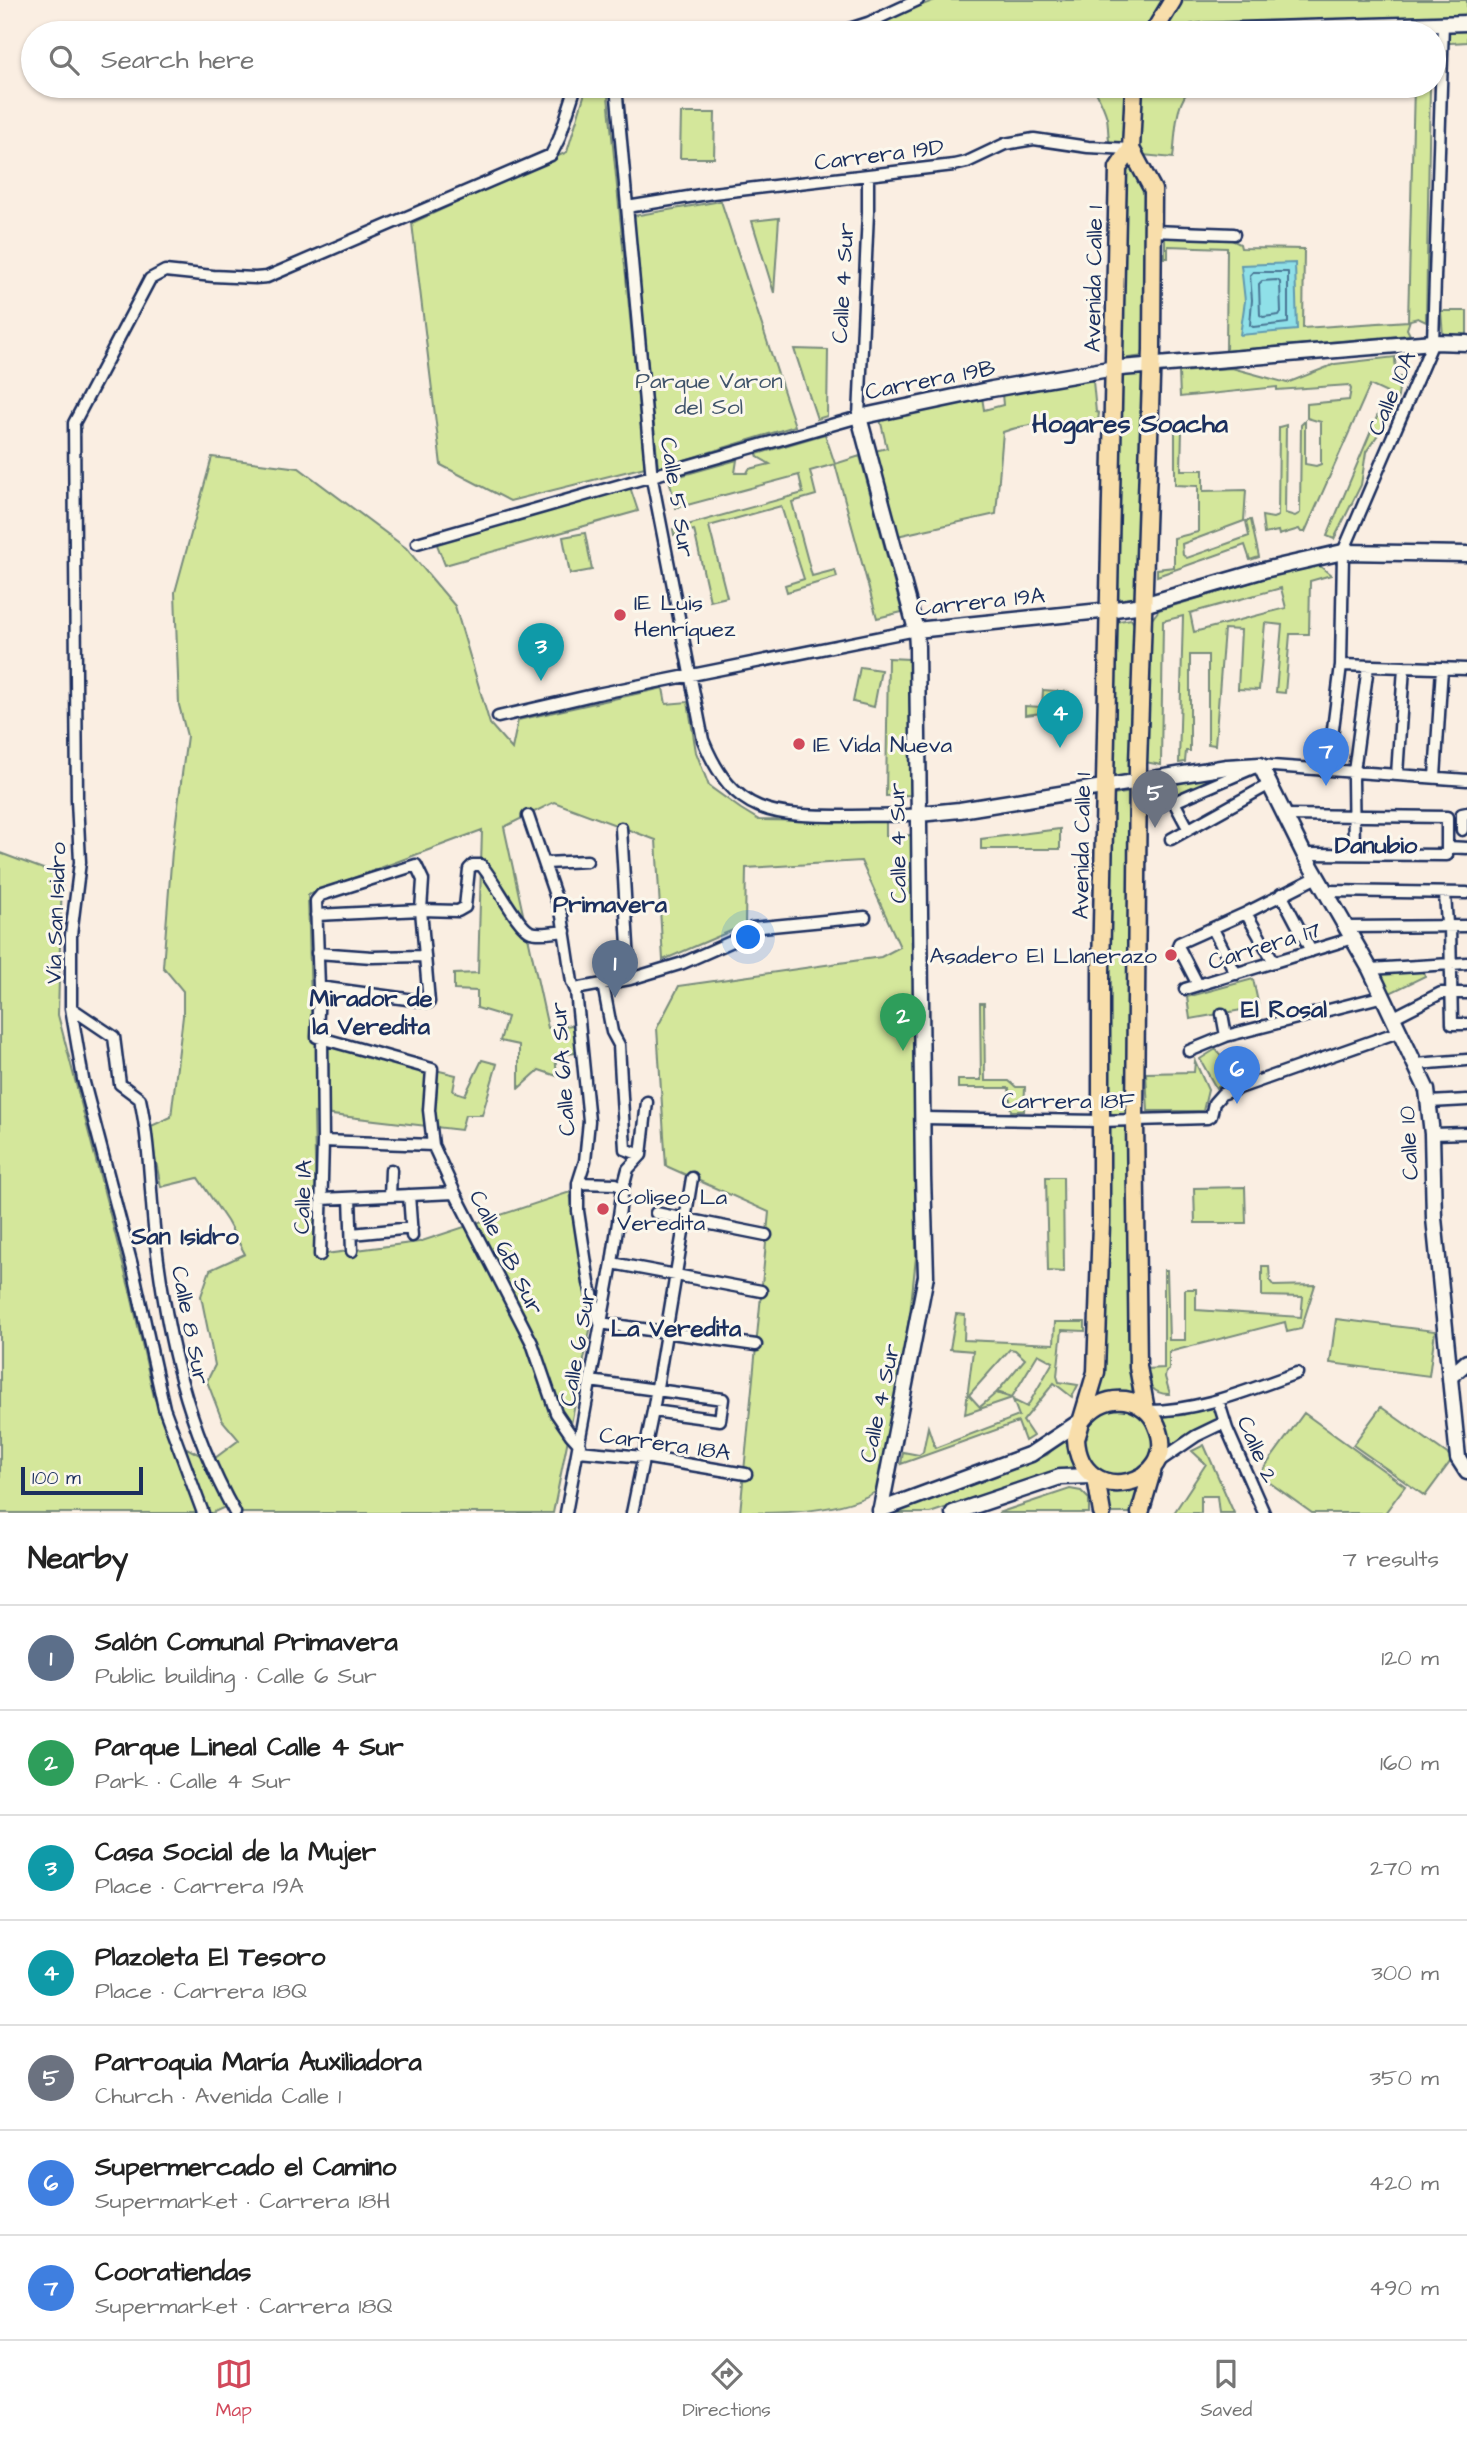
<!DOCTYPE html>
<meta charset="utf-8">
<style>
body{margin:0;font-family:"Architects Daughter",sans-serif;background:#f6f6f6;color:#222}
.scale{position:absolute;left:21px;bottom:18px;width:122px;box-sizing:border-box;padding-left:7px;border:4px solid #1b2f5e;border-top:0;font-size:19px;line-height:24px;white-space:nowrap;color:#1b2f5e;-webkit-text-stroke:5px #fbf7ec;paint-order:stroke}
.you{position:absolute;left:749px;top:938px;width:24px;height:24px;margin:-18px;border:5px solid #fff;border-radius:50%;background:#1a73e8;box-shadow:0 0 0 10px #1a73e833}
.badge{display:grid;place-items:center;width:46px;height:46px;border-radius:50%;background:#d1495b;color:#fff;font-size:23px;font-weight:700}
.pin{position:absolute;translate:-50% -58px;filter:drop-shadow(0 2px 4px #0008)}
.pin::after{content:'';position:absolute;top:37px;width:24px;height:21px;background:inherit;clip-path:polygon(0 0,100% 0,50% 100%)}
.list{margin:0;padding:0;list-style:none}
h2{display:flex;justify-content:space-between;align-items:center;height:91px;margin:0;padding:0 28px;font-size:30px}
h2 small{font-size:23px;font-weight:400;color:#767676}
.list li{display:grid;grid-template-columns:46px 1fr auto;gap:21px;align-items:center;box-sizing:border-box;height:105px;padding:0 28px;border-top:2px solid #e0e0e0}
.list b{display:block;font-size:26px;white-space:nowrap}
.list p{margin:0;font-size:23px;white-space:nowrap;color:#767676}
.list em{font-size:23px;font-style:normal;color:#767676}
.icon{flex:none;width:38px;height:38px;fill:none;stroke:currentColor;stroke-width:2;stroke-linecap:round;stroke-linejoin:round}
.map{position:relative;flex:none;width:1467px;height:1513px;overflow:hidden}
.search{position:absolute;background:#fff;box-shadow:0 2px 5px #0004;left:21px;right:21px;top:21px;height:77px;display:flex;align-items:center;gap:18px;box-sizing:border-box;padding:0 24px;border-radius:38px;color:#767676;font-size:26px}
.sheet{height:826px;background:#fff}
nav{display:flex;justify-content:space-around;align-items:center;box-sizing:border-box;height:98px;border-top:2px solid #e0e0e0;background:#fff;font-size:19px;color:#767676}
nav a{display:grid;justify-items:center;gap:4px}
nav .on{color:#d1495b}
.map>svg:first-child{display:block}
</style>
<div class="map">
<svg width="1467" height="1513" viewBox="0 0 1467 1513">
<rect width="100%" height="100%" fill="#faeee2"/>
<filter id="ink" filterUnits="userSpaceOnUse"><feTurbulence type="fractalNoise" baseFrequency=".0143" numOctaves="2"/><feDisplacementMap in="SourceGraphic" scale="14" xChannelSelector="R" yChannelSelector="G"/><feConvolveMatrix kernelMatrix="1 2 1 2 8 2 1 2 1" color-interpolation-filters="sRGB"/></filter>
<g filter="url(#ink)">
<!-- green -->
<path fill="#d4e79b" stroke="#788b7c" stroke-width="2" fill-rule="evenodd" d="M935,0H1467V42L1434,44V33H872L871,25Z
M587,86H607L645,467L510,501L441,465L412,223L567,152Z
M1093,86H1193C1174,102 1176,134 1173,158L1112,152C1107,140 1109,130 1107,118C1104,106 1098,96 1093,86Z
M1414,86H1430L1426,322L1418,318L1410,320L1407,329L1410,335L1226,351L1227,248L1168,246V258H1165V237L1230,239L1240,244L1241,248L1304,249L1303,328L1408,321Z
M681,113H715L714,158H680Z
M1128,162L1135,170L1146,194L1144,356L1121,359L1124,163Z
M721,201L795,426L658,468L633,216Z
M779,218L774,293L752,221Z
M1441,311H1467V337L1443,336Z
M794,349L828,350L827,416L817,419Z
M1395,357L1396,377H1400L1398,397L1388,420L1366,452L1361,485L1334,539L1327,536L1387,393L1370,385L1305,532H1301L1299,529L1279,535L1278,531L1264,534L1262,516L1273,518L1278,516L1279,427L1286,425L1285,513L1295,516L1300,513L1301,425L1305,421V464L1316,466L1321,464V422L1307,418V404L1349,400L1351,389L1349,385L1277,390V387L1180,397L1179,372L1232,368L1287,383L1335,364Z
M1143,373L1145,375L1137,597L1120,602L1114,597L1121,375Z
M1089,380L1093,381L1096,412L1099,413L1098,420C1065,422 1033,421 1003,432L996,514L897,536L875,451L887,448L880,419L982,397L984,410L1003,405L1002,394Z
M1182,430L1181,470H1203V491L1246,490L1244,521L1182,544L1183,555L1187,558L1249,536L1246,521L1251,520L1259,557L1250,560L1245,545L1157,576V569L1174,567V538L1198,532V486L1175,485V432Z
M825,434L835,464L860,456L902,612L877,618L835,464L810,471L816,495L792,502L812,576L835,570L837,577L787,592L785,585L804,579L781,506L709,526L727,597L710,601L694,530L674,535L673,529L803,493L799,475L676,508L669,479L737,460L735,473H747L749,469L770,464L758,457L757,454Z
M212,457L299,468L406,548L455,606L490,724L512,749L518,720L663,688L666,704L688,702L696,752L709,786L741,809L759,820L886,822V836L913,835L916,1257L910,1314L879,1490C841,1513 785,1513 740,1513L769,1212L666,1166L657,1028L679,986L881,957L900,947L861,861L746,868L745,925L663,960L656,840L554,802L504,827L548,1028L573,1025L576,1053L555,1055L557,1076L539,1070L519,1088V1045L500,1041L507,1017L477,1008V991L454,990V974L478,973L482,830L308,895L312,1040L456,1075L453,1091L465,1095L482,1060L497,1064L482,1115H465L461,1130L314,1113L317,1255L419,1242L570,1192L590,1330L553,1513H242L236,1502L212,1513H207L185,1447L211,1461L239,1440L222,1420L207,1381L215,1365L201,1296L210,1270L245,1254L227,1221L198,1178L161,1187L149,1127L171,1117L183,1016V991L163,967L172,851L187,736L179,705L175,592Z
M630,487L638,511L445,565L436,542Z
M585,533L592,570L570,574L563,537Z
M1316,563L1331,575L1310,581L1309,634H1290L1285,693L1276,692L1282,625L1265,623L1259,690L1238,689L1241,630L1224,629L1215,745L1208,744V655H1190V751H1186L1185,762L1179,763L1183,616L1163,621L1161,765L1145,762L1149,623L1159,610ZM1281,588L1286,608L1194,632L1190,613Z
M1131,619L1134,624L1131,774L1119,779L1111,776L1116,627L1119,621Z
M888,658L909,659L911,795L886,796Z
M860,667L881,670L874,707L853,702Z
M1043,690L1069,692L1067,710L1025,715V706L1042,707Z
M1239,773L1155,806H1149L1148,785Z
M1132,792L1130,1109L1127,1114H1108L1106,898L1110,800L1113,795Z
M1060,829V849H981V839Z
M0,853L62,876L58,1015L131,1295L154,1397L175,1442L199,1513H0Z
M1375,970L1424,972L1425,976L1388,994Z
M1253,979L1259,1007L1190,1019L1187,997Z
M980,1003H984L985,1081H1009L1016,1087H1025L1024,1111H1011L1009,1088H958V1080H981Z
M1216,1049L1236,1079L1216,1088L1200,1059Z
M1195,1061L1208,1090L1203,1111H1148L1146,1073L1194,1072Z
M1109,1126L1127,1127L1129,1371L1138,1399L1092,1404Z
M1046,1177H1063L1064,1272L1048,1271Z
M1245,1187L1246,1223H1195L1194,1188Z
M1262,1266H1269L1270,1281L1274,1286L1315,1285L1301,1329L1287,1332L1285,1322L1169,1352V1370L1166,1372L1165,1377L1170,1394C1153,1395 1147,1384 1146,1369L1164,1368V1270H1167L1169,1340H1185V1289H1196V1310L1301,1317L1303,1297L1262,1296Z
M956,1314L965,1315L964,1340L1054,1344L1055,1322H1085V1331L1062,1330L1057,1376L1059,1382L1078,1385L1072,1397L1054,1383L1023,1421L1033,1436L1025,1441L1018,1422L901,1464L903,1452L919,1455L923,1452L928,1427L935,1448L1019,1416L1013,1400L1027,1407L1053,1362L1038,1354L1012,1397L997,1392L1025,1359L1015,1350L1010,1349L969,1395L980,1407L996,1393L1012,1398L965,1414L973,1351L950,1349Z
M1336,1319L1435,1331L1429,1376L1330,1363Z
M1115,1405L1136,1409L1152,1424L1154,1456L1141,1473L1109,1478L1085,1459C1083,1421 1082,1423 1115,1405Z
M1215,1406L1220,1418L1168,1450L1166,1427L1161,1417L1183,1415Z
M1381,1407L1453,1458L1425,1496L1353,1445Z
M1304,1413L1405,1486L1385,1513H1312L1259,1475Z
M1070,1434L1071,1455L1079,1465L1052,1472L930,1513H890L1047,1455Z
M1204,1445L1234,1513H1219L1217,1496H1201V1513H1174L1206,1464L1192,1451Z
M1144,1483L1136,1513H1104L1099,1485C1116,1488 1128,1491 1144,1483Z
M1070,1489L1081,1491L1089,1499V1513H998Z"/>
<!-- water -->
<path fill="#8fe0e8" stroke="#6199b1" stroke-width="2" d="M1295,263L1297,330L1240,335L1245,301L1241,265Z"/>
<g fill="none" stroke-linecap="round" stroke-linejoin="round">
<!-- shore -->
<path stroke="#497695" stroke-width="2" d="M1253,272H1288V323L1253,327L1250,325L1252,300L1250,275Z
M1262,281L1277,280L1280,282L1281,312L1279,315L1263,317L1260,315L1259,284Z"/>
<!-- street casing -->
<g stroke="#1b2f5e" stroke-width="15">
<path id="street" d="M837,33L868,23L918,0
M616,86L652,479L703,740C734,816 773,816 848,816C871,815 896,817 919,814
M627,207L713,193L954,165L967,162L1005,144L1034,139L1088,147L1131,149
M1152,231L1234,234
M417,543L859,417L868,212V176
M1341,665L1467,669
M498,717L597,694L916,630
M1328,769L1341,665L1343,552L1433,342L1443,23
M1397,775L1404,667
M1435,777L1442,668
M1285,815L1447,817V855L1304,854
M528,816L562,916L572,982L576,991L589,1121L585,1161L578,1183V1211L589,1283L600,1323
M621,828L630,979
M1188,828L1174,802L1260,765L1467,780
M1462,830V814L1467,813
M1171,839L1270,784
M1447,847L1467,848
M1354,853L1353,779L1368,666
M545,863L587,861
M1326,891L1467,893
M1281,894L1311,951
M1445,894L1447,924L1450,927L1452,1024H1467
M1246,913L1274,962
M316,915L421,910L458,911L465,907L469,869L473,865H481C495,880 517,927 531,932C540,935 554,932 565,931
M1347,927L1467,926
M1213,929L1236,974
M317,953L372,957L425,956
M1370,969L1467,963
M603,984L612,1032L619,1045L625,1149L641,1155
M1198,985L1178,946L1179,943L1246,913L1317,877
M319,987L429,1002L421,910L423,880L416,865L321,895L316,901L319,987L317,1037L432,1069L429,1110L433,1145L455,1193L532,1343L556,1413L571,1435L580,1445
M575,989L630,979L683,963L733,941L752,928L865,917
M1185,989L1353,938
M71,1008L114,1037L120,1084L140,1099C150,1144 150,1192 155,1237C167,1337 186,1425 235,1513
M1222,1014L1226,1036
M1394,1017L1441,993H1467
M1189,1051L1226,1036L1384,996
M1416,1064L1467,1060
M1430,1102L1467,1100
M924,1118L1100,1121L1207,1118L1211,1116L1214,1103L1222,1094L1401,1031
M1432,1134L1467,1133
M323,1141L433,1145
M578,1183L616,1184L623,1188
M409,1195L412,1236
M390,1196L391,1170
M350,1198L352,1251
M321,1199L455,1193
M656,1213L766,1235
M352,1234L412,1228
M320,1255L323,1141L322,1038
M612,1263L761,1291
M600,1323L756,1345
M590,1381L723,1399L720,1420L653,1411
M1218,1400L1227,1429L1264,1513
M1148,1411C1200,1411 1248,1390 1297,1373
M579,1451L643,1457L746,1474
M1155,1464L1196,1436L1225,1422
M203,1513L164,1408L134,1273L83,1079L71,1008V935L80,862L77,800L74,423L150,279L165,271L213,276L255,278L267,277L551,155L559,139L576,86
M566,1513L612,1263L623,1188L628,1169L641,1155L647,1102
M632,1513L653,1411L692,1178"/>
</g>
<!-- secondary casing -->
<g stroke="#1b2f5e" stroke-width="19">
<path id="secondary" d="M1192,33L1206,31L1467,23
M916,630L1101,611L1143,605L1264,570L1343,552L1467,554
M919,814L960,810L1227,767L1260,765L1304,854L1370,969L1427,1090L1432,1134L1434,1218L1458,1458L1467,1472
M1451,1376L1467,1362
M880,1510L1031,1454L1082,1420
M880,1513L926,1276L923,1177L917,647L916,630L859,417L992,389L1109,369L1433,342L1467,343
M953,1513L1060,1477L1094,1476"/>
</g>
<!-- primary casing -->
<g stroke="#1b2f5e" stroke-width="21">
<path id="primary" d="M1153,33L1173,0
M1134,86L1131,149L1153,190L1152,349L1138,764L1135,1120L1138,1367L1146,1410
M1082,1420C1093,1406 1107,1398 1125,1400C1139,1402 1152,1412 1157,1426C1183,1485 1080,1512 1076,1439L1096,1372L1101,1223V971L1118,168L1131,149
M1096,1478L1102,1513
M1140,1513L1153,1468"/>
</g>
<!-- street -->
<use href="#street" stroke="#fbf7ec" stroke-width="10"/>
<!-- secondary -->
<use href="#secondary" stroke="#fbf7ec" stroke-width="14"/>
<!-- primary -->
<use href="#primary" stroke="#f8deab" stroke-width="16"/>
</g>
</g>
<!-- markers -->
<g fill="#d1495b" stroke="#fbf7ec" stroke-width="2.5">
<circle cx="620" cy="615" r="7"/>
<circle cx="799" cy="744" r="7"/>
<circle cx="1171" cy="955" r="7"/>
<circle cx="603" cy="1209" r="7"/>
</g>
<g text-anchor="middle" stroke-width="6" stroke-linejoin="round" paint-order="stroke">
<!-- street labels -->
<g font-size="23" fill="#1b2f5e" stroke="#fbf7ec">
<text transform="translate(879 154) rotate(-7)" y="8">Carrera 19D</text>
<text transform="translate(1093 279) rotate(-89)" y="8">Avenida Calle 1</text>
<text transform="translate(842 283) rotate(-87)" y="8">Calle 4 Sur</text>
<text transform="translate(930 379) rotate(-11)" y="8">Carrera 19B</text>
<text transform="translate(1391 393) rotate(-67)" y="8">Calle 10A</text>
<text transform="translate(678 497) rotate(81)" y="8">Calle 5 Sur</text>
<text transform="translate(980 601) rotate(-6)" y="8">Carrera 19A</text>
<text transform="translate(897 843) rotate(-91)" y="8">Calle 4 Sur</text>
<text transform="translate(1081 846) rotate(-89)" y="8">Avenida Calle 1</text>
<text transform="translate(55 913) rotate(-88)" y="8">Vía San Isidro</text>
<text transform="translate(1264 945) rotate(-17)" y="8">Carrera 17</text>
<text transform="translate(562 1069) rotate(-94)" y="8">Calle 6A Sur</text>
<text x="1068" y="1108">Carrera 18F</text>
<text transform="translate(1408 1143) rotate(-93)" y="8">Calle 10</text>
<text transform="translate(302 1197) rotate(-88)" y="8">Calle 1A</text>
<text transform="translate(507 1252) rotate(63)" y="8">Calle 6B Sur</text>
<text transform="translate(191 1325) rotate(79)" y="8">Calle 8 Sur</text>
<text transform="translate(577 1347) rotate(-80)" y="8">Calle 6 Sur</text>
<text transform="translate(879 1403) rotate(-78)" y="8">Calle 4 Sur</text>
<text transform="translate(665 1443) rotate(8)" y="8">Carrera 18A</text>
<text transform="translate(1258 1449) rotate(67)" y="8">Calle 2</text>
</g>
<!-- park labels -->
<g font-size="23" fill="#40546a" stroke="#fbf7ec">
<text x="709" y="388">Parque Varon<tspan x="709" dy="26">del Sol</tspan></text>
</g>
<!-- poi labels -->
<g font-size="23" fill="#1b2f5e" stroke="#fbf7ec" text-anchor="start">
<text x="634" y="610">IE Luis<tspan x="634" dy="26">Henríquez</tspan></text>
<text x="813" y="752">IE Vida Nueva</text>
<text x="1157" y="963" text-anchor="end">Asadero El Llanerazo</text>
<text x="617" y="1204">Coliseo La<tspan x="617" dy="26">Veredita</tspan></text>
</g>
<!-- neighbourhood labels -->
<g font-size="24" font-weight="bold" fill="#1b2f5e" stroke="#fbf7ec">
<text x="1376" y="853">Danubio</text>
<text x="610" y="912">Primavera</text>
<text x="371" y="1006">Mirador de<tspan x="371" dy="28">la Veredita</tspan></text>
<text x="1284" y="1017">El Rosal</text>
<text x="185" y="1244">San Isidro</text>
<text x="676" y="1336">La Veredita</text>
</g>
<!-- quarter labels -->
<g font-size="26" font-weight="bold" fill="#1b2f5e" stroke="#fbf7ec">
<text x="1130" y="432">Hogares Soacha</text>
</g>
</g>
</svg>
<div class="scale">100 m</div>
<div class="you"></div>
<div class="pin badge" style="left:615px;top:998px;background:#5c6f8a">1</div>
<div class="pin badge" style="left:903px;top:1051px;background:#2e9e5b">2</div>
<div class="pin badge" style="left:541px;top:681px;background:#0f9aa8">3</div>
<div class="pin badge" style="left:1060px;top:748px;background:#0f9aa8">4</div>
<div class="pin badge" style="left:1155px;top:828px;background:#6b7280">5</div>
<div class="pin badge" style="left:1237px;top:1104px;background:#3f7fe0">6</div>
<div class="pin badge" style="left:1326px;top:786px;background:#3f7fe0">7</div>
<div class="search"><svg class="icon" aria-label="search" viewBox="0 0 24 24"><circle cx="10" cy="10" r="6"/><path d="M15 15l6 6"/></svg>Search here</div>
</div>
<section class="sheet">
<h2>Nearby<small>7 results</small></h2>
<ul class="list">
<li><span class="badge" style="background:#5c6f8a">1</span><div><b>Salón Comunal Primavera</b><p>Public building · Calle 6 Sur</p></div><em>120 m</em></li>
<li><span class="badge" style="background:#2e9e5b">2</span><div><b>Parque Lineal Calle 4 Sur</b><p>Park · Calle 4 Sur</p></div><em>160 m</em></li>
<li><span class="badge" style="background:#0f9aa8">3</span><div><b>Casa Social de la Mujer</b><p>Place · Carrera 19A</p></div><em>270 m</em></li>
<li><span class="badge" style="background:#0f9aa8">4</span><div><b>Plazoleta El Tesoro</b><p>Place · Carrera 18Q</p></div><em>300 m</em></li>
<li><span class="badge" style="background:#6b7280">5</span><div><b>Parroquia María Auxiliadora</b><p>Church · Avenida Calle 1</p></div><em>350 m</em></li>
<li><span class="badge" style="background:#3f7fe0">6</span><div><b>Supermercado el Camino</b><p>Supermarket · Carrera 18H</p></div><em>420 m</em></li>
<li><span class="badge" style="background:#3f7fe0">7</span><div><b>Cooratiendas</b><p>Supermarket · Carrera 18Q</p></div><em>490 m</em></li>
</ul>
</section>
<nav>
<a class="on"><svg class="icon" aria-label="map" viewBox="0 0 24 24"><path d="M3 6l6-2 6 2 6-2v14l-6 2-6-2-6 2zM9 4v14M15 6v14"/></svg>Map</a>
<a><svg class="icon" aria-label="directions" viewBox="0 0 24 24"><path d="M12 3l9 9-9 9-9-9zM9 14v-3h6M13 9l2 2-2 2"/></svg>Directions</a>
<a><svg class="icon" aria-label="saved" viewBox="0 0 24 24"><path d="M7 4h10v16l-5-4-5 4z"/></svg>Saved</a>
</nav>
